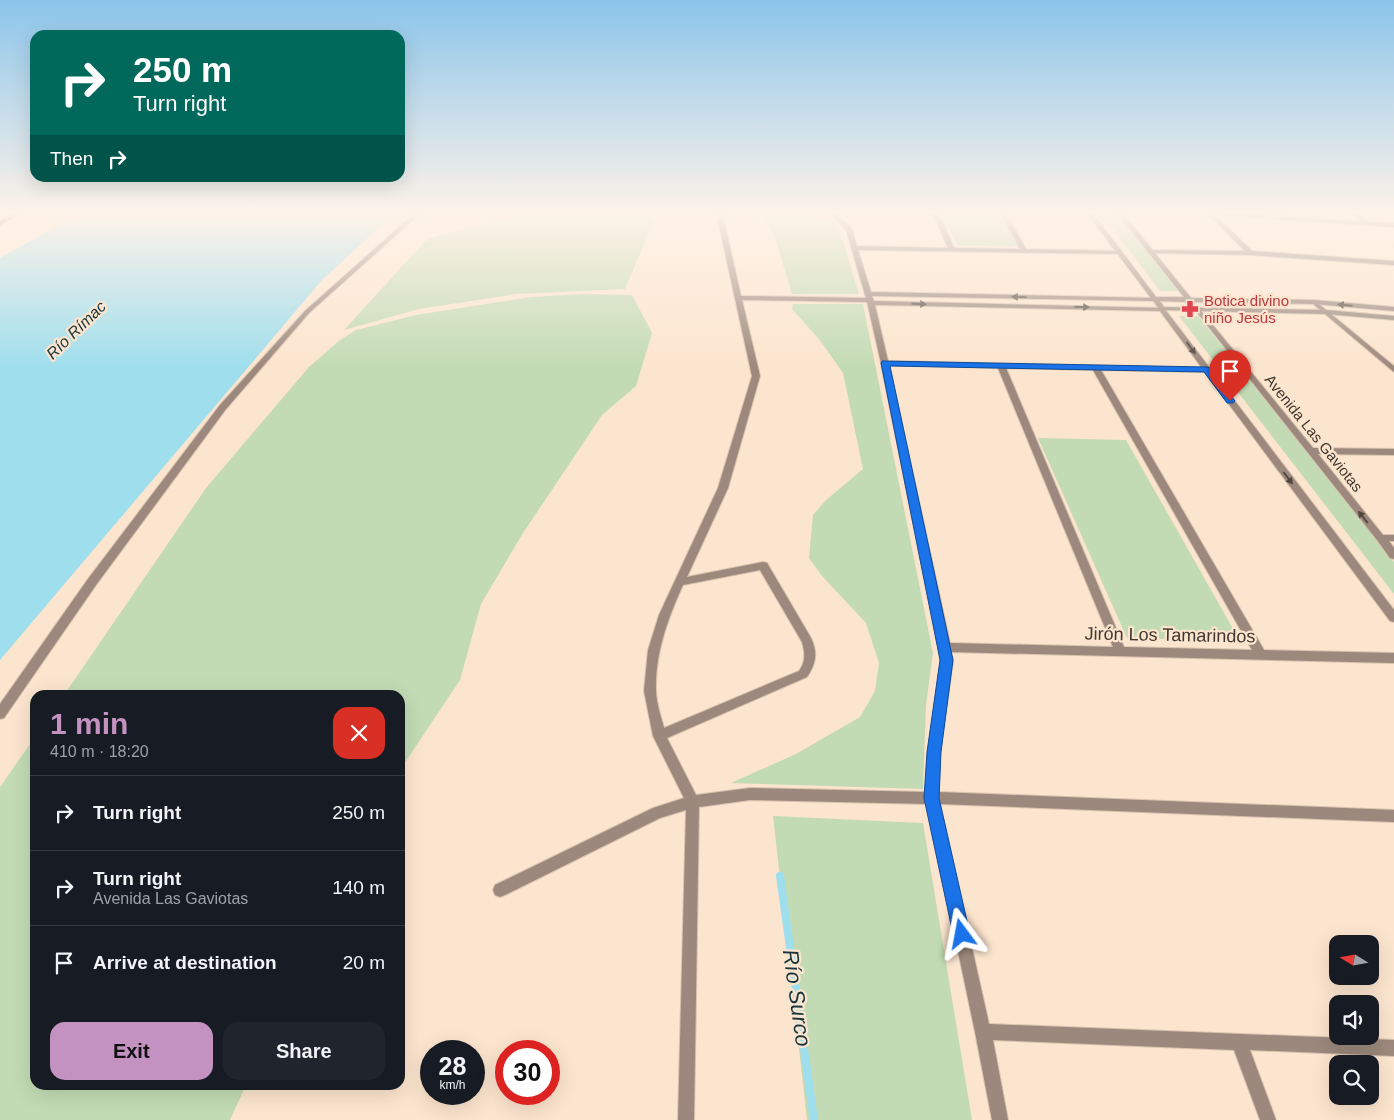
<!DOCTYPE html>
<meta charset="utf-8">
<style>
:root{--surface:#171b24;--page:#20242c;--text:#f1f3f6;--muted:#9ea1a6;--line:#363941;--accent:#c492c0}
body{margin:0;font-family:Arial,sans-serif;background:var(--page);color:var(--text);height:100vh;display:flex;flex-direction:column;font-size:19px;white-space:nowrap}
*{box-sizing:border-box;margin:0}
p{font-size:16px;color:var(--muted)}
.icon{flex:none;width:28px;height:28px;fill:none;stroke:currentColor;stroke-width:2;stroke-linecap:round;stroke-linejoin:round}
.map{position:relative;flex:1;overflow:hidden}
.panel{position:absolute;left:30px;top:690px;width:375px;height:400px;display:flex;flex-direction:column;background:var(--surface);border-radius:15px;box-shadow:0 5px 20px #0002}
.panel>*{flex:none}
.top-card{position:absolute;left:30px;top:30px;width:375px;height:152px;border-radius:15px;box-shadow:0 5px 20px #0002;background:#00695c;color:#fff;overflow:hidden}
.needle{width:32px;rotate:281deg}
.tools{position:absolute;left:1329px;top:935px;display:grid;gap:10px}
.tools a{display:grid;place-items:center;width:50px;height:50px;border-radius:10px;background:var(--surface);box-shadow:0 5px 20px #0002;font-size:25px}
.speed{position:absolute;left:420px;top:1040px;display:flex;gap:10px;font-size:25px;font-weight:700;text-align:center}
.speed>*{display:grid;place-content:center;width:65px;height:65px;border-radius:50%;background:var(--surface);box-shadow:0 5px 20px #0002;line-height:1}
.speed small{font-size:12px;font-weight:400}
.speed .limit{border:8px solid #d22;background:#fff;color:#111}
.pin{position:absolute;display:grid;place-items:center;width:42px;height:42px;color:#fff;margin:-51px -21px;border-radius:50% 50% 50% 0;rotate:-45deg;box-shadow:0 0 5px #0007}
.pin .icon{rotate:45deg}
.me{position:absolute;width:55px;margin:-28px;rotate:347deg;stroke-linejoin:round;filter:drop-shadow(0 0 4px #0008)}
.turn{display:flex;align-items:center;gap:18px;height:105px;padding:0 20px;font-size:22px}
.turn .icon{width:65px;height:65px;stroke-width:2.5}
.turn b{display:block;font-size:35px;line-height:42px}
.then{display:flex;align-items:center;height:48px;padding:0 20px;background:#0003;gap:10px;font-size:19px}
.round{display:grid;place-items:center;flex:none;width:52px;height:52px;border-radius:15px;background:var(--page)}
.overview{display:flex;align-items:center;justify-content:space-between;height:85px;padding:0 20px}
h1{font-size:30px;font-weight:600;line-height:38px;color:var(--accent)}
.action{display:flex;gap:10px;margin-top:auto;padding:10px 20px}
.action a{flex:1;height:58px;border-radius:15px;background:var(--accent);color:#111;font-size:20px;font-weight:600;line-height:58px;text-align:center}
.action a+a{background:var(--page);color:var(--text)}
ul{padding:0;list-style:none}
li{display:flex;align-items:center;gap:15px;height:75px;padding:0 20px;border-top:1px solid var(--line)}
li div{flex:1}
li b{display:block;font-size:19px}
li em{font-style:normal}
.map>svg:first-child{display:block}
.green{fill:#c2dbb4}
.water{fill:#9fdeed}
.lines{fill:none;stroke-linecap:round;stroke-linejoin:round}
.stream{stroke:#9fdeed;stroke-width:8}
.minor-casing{stroke:#d7c2ae;stroke-width:2}
.tertiary-casing{stroke:#d7c2ae;stroke-width:2}
.trunk-casing{stroke:#d7c2ae;stroke-width:2}
.minor{fill:#9c887c;fill-rule:evenodd}
.tertiary{fill:#9c887c;fill-rule:evenodd}
.trunk{fill:#4f2d14;fill-rule:evenodd}
.oneway{fill:#53483e}
.route{fill:#1a73e8;stroke:#114b97}
.labels{text-anchor:middle;dominant-baseline:central;stroke-width:4.5;stroke-linejoin:round;paint-order:stroke}
.far-health-label{font-size:15px;fill:#be3a42;stroke:#fce5ce;text-anchor:start}
.far-street-label{font-size:15px;fill:#41382f;stroke:#fce5ce}
.far-water-label{font-size:16px;font-style:italic;fill:#18363e;stroke:#fce5ce}
.street-label{font-size:18px;fill:#41382f;stroke:#fce5ce}
.near-water-label{font-size:22px;font-style:italic;fill:#18363e;stroke:#fce5ce}
</style>
<div class="map">
<svg width="1394" height="1120" viewBox="0 0 1394 1120">
<rect width="100%" height="100%" fill="#fce5ce"/>
<path class="green" d="M525,212h133l-33,77 -109,5 -97,15 -75,21 83,-91z
M761,212h57l7,7 13,6 21,69h-67l-18,-60 -8,-10z
M935,212h65l19,34h-61l-11,-20z
M1100,212h15l63,79h-18z
M1227,212h121l10,7 -2,2z
M584,294l48,1 20,38 -16,53 -34,29 -79,118 -42,71 -21,76 -60,90v-75h-336l142,-207 103,-121 31,-27 16,-10 60,-15 115,-18z
M793,304h70l70,349 -7,52 -3,84 -192,-6 65,-29 64,-37 15,-26 4,-28 -13,-40 -44,-47 -13,-18 4,-43 12,-14 38,-32 -20,-96 -24,-34 -27,-30z
M1179,316h19l196,246v32z
M1038,438l88,2 114,201 -113,-3z
M35,737v348h211l-16,35h-230v-333z
M773,816l150,7 49,297h-165z"/>
<path class="water" d="M82,212h314l-74,68 -322,380v-402z"/>
<g class="lines">
<path class="stream" d="M780,876l34,244"/>
<g class="minor-casing">
<path id="minor" d="M416,212h6l-113,101 -83,96 -130,176 -92,133 -4,1v-15l88,-125 132,-174 85,-94z
M716,212h6l19,84 125,2 -20,-68 -17,-18h6l17,17 5,17 91,2 -12,-27 -9,-9h6l9,8 12,28 66,1 -20,-37h6l20,37 95,2 1,1 -3,2 -261,-4 13,42 286,6v2l-2,1 -283,-5 2,5 290,7 230,302v12l-4,-1 -185,-249 -104,-2 163,280 130,3v10l-443,-11 2,8 -13,93 -1,39 455,18v12l-454,-18 49,220 405,16v16l-144,-6 26,70h-16l-26,-70 -241,-10 15,80h-16l-17,-88 -48,-228 -177,-4 -51,7 -5,313h-16l8,-310 -26,8 -155,77 -5,2 -5,-2 -2,-5 2,-5 158,-77 31,-10 -31,-62 -9,-45 4,-41 11,-35 59,-127 34,-112zM742,300l125,2 14,61 60,297 -13,93 -2,39 -176,-4 -54,7 -29,-57 140,-61c9,-13 11,-24 4,-39l-44,-75 -4,-1 -76,15 41,-89 32,-112zM875,305l285,6 42,57 -314,-7zM889,365l109,3 115,279 -163,-4zM1006,368l87,2 159,280 -128,-3zM760,570l42,72c3,11 4,19 -3,29l-135,57c-3,-12 -8,-25 -8,-38 -1,-37 12,-72 27,-105z
M1206,212l155,9 -11,-9h6l13,10 25,1v4l-179,-12 37,36 142,10v4l-144,-10 -101,-2 -1,-1 3,-2 94,1z
M1314,300l80,66v6l-82,-69v-2z
M1195,308h4l114,140 81,1v6l-76,-1 65,81h11v6h-5l5,7v11l-4,-1 -13,-18 -182,-230z"/>
</g>
<g class="tertiary-casing">
<path id="tertiary" d="M1086,212h6l64,85h28l-68,-85h6l69,86 123,2 80,7v4l-80,-7 -119,-2 -1,2 -2,1 -5,-3 -27,-1 4,6 162,3 68,6v4l-68,-6 -166,-4z"/>
</g>
<g class="trunk-casing">
<path id="trunk" d="M16,212h9l-25,13v-5z"/>
</g>
<use href="#minor" class="minor"/>
<use href="#tertiary" class="tertiary"/>
<use href="#trunk" class="trunk"/>
</g>
<defs><path id="oneway-solid" d="M-6-.8H1V-3.2L6.5 0L1 3.2V.8H-6Z" transform="scale(1.25)"/></defs>
<g class="oneway">
<use href="#oneway-solid" transform="translate(1019 297) rotate(-179)"/>
<use href="#oneway-solid" transform="translate(919 304) rotate(1)"/>
<use href="#oneway-solid" transform="translate(1345 305) rotate(-175)"/>
<use href="#oneway-solid" transform="translate(1082 307) rotate(1)"/>
<use href="#oneway-solid" transform="translate(1191 348) rotate(54)"/>
<use href="#oneway-solid" transform="translate(1288 478) rotate(53)"/>
<use href="#oneway-solid" transform="translate(1363 517) rotate(-129)"/>
</g>
<linearGradient id="sky" x2="0" y2="1"><stop stop-color="#8bc5ea"/><stop offset="0.58" stop-color="#fef3e9"/><stop offset="1" stop-color="#fef3e9" stop-opacity="0"/></linearGradient>
<rect width="1394" height="368" fill="url(#sky)"/>
<path class="route" d="M882,361l325,6 3,1 25,33 -2,2h-6l-23,-31 -314,-6 63,294 -12,92 -2,46 31,136 -2,6 -6,3 -6,-3 -3,-6 -29,-136 3,-46 13,-92 -59,-297z"/>
<defs>
<g id="pharmacy-bare" transform="scale(1.35)"><path d="M-2-6h4v4h4v4h-4v4h-4v-4h-4v-4h4Z" fill="#e0444e" stroke="#fce5ce" stroke-width="2.5" paint-order="stroke"/></g>
</defs>
<g fill-rule="evenodd">
<use href="#pharmacy-bare" x="1190" y="309"/>
</g>
<g class="labels">
<g class="far-health-label">
<text x="1204" y="300">Botica divino<tspan x="1204" dy="17">niño Jesús</tspan></text>
</g>
<g class="far-street-label">
<text transform="translate(1314 433) rotate(51)">Avenida Las Gaviotas</text>
</g>
<g class="far-water-label">
<text transform="translate(76 330) rotate(-44)">Río Rímac</text>
</g>
<g class="street-label">
<text transform="translate(1170 635) rotate(1)">Jirón Los Tamarindos</text>
</g>
<g class="near-water-label">
<text transform="translate(797 998) rotate(82)">Río Surco</text>
</g>
</g>
</svg>
<div class="tools">
<a><svg class="needle" viewBox="-14 -14 28 28"><path d="M0-13l5 13h-10z" fill="#e53935"/><path d="M0 13l5-13h-10z" fill="#9ea1a6"/></svg></a>
<a><svg class="icon" aria-label="sound" viewBox="0 0 24 24"><path d="M4 9h4l5-4v14l-5-4H4zM17 9q2 3 0 6"/></svg></a>
<a><svg class="icon" aria-label="search" viewBox="0 0 24 24"><circle cx="10" cy="10" r="6"/><path d="M15 15l6 6"/></svg></a>
</div>
<div class="speed"><div>28<small>km/h</small></div><div class="limit">30</div></div>
<div class="pin" style="left:1230px;top:401px;background:#d93025"><svg class="icon" aria-label="arrive" viewBox="0 0 24 24"><path d="M6 21V4h12l-3 4 3 4H6"/></svg></div>
<svg class="me" style="left:962px;top:934px" viewBox="-20 -20 40 40"><path d="M0-17L14 15 0 8-14 15z" fill="#1a73e8" stroke="#fff" stroke-width="4"/></svg>
<div class="top-card">
<div class="turn"><svg class="icon" aria-label="right" viewBox="0 0 24 24"><path d="M7 20v-9h11M14 6l5 5-5 5"/></svg><div><b>250 m</b>Turn right</div></div>
<div class="then">Then<svg class="icon" aria-label="right" viewBox="0 0 24 24"><path d="M7 20v-9h11M14 6l5 5-5 5"/></svg></div>
</div>
<section class="panel">
<div class="overview"><div><h1>1 min</h1><p>410 m · 18:20</p></div><a class="round" style="background:#d93025;color:#fff"><svg class="icon" aria-label="close" viewBox="0 0 24 24"><path d="M6 6l12 12M18 6L6 18"/></svg></a></div>
<ul>
<li><svg class="icon" aria-label="right" viewBox="0 0 24 24"><path d="M7 20v-9h11M14 6l5 5-5 5"/></svg><div><b>Turn right</b></div><em>250 m</em></li>
<li><svg class="icon" aria-label="right" viewBox="0 0 24 24"><path d="M7 20v-9h11M14 6l5 5-5 5"/></svg><div><b>Turn right</b><p>Avenida Las Gaviotas</p></div><em>140 m</em></li>
<li><svg class="icon" aria-label="arrive" viewBox="0 0 24 24"><path d="M6 21V4h12l-3 4 3 4H6"/></svg><div><b>Arrive at destination</b></div><em>20 m</em></li>
</ul>
<div class="action"><a>Exit</a><a>Share</a></div>
</section>
</div>
